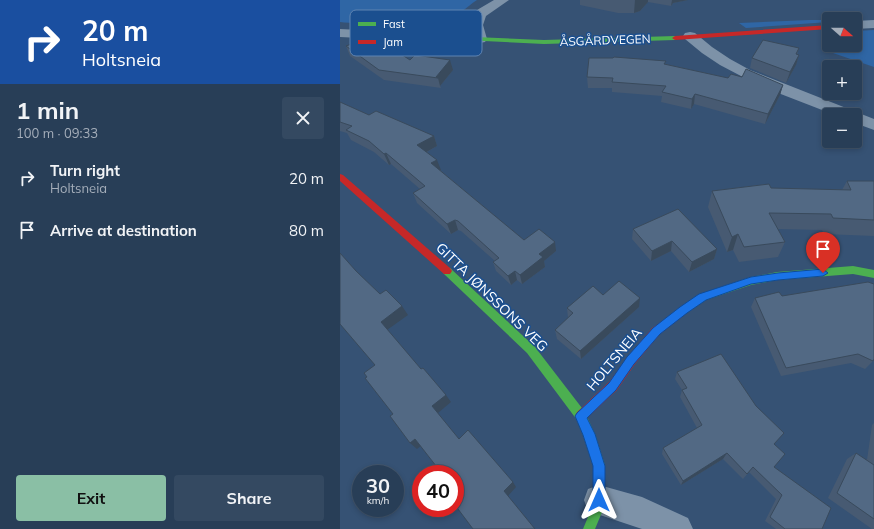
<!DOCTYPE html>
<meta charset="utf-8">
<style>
:root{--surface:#283e57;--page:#344961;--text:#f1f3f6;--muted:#a5aeba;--line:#44576d;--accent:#8abfa5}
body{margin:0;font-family:Mulish,sans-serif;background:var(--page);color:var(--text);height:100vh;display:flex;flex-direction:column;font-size:15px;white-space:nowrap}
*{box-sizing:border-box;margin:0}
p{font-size:13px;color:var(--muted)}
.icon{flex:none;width:22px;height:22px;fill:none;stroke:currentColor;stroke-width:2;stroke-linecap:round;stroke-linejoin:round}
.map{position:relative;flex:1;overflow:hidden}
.panel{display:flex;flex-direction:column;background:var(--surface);width:340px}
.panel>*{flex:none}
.hud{background:#1a4fa0;color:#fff;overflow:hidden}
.needle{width:26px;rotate:111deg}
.tools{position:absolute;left:482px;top:12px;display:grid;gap:8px}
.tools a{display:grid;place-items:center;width:40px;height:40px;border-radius:4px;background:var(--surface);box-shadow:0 2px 6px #0003,0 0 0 1px var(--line);font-size:20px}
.speed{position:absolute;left:12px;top:465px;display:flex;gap:8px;font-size:20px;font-weight:700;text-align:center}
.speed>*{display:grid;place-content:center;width:52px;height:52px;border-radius:50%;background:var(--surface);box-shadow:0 2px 6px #0003,0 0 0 1px var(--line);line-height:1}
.speed small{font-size:10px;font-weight:400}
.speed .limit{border:6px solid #d22;background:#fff;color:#111}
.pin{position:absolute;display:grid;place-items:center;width:34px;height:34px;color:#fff;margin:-41px -17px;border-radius:50% 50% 50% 0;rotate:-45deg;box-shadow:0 0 4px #0007}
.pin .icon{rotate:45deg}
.me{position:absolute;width:44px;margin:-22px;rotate:0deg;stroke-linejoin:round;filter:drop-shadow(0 0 3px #0008)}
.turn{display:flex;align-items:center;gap:14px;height:84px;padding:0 16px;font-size:18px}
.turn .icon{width:52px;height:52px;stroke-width:2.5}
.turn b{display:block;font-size:28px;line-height:34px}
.round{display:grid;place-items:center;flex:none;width:42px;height:42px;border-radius:4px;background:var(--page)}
.summary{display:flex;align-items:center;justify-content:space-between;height:68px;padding:0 16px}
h1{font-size:24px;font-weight:700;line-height:30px}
.action{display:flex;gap:8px;margin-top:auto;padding:8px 16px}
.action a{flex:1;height:46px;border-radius:4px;background:var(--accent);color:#111;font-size:16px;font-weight:700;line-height:46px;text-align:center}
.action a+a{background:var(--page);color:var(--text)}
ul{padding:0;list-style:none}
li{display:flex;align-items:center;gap:12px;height:52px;padding:0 16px}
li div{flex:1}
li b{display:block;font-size:15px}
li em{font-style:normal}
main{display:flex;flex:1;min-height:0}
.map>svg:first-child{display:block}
.green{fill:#2f66a5}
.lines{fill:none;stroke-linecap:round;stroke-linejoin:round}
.street{fill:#7d92a8;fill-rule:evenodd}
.fast{fill:#4caf50;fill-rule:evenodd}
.jam{fill:#c62828;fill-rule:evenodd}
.wall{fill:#475a72}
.shaded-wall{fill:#394a5c}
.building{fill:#526984;stroke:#394a5c}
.route{fill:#1a73e8;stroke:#114b97}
.labels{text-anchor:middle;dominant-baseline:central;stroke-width:3;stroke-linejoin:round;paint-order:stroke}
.far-street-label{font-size:12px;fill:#fff;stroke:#1b4f8f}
.street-label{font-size:14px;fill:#fff;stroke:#1b4f8f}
.key{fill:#1b4f8f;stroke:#5f84b1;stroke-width:1}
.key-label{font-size:11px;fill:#fff}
</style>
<main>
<section class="panel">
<div class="hud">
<div class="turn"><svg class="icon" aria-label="right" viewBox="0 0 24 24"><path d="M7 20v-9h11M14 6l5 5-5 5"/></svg><div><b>20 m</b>Holtsneia</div></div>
</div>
<div class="summary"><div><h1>1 min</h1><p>100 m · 09:33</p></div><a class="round"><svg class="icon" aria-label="close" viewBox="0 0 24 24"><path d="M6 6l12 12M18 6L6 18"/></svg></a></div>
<ul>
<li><svg class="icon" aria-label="right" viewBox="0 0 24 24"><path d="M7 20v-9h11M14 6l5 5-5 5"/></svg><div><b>Turn right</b><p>Holtsneia</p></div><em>20 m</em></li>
<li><svg class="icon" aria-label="arrive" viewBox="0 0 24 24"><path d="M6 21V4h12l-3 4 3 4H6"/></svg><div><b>Arrive at destination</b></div><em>80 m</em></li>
</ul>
<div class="action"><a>Exit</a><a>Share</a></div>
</section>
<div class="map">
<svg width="534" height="529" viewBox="0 0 534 529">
<rect width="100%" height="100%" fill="#365274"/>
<path class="green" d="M0,0h137c-5,3 -10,8 -15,11 -21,10 -98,14 -122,11z
M489,19v3l-83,6 -7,-5 94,-4z
M534,30v37l-44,-15 -4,-3 3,-5 26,1v-14z"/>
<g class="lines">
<path class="street" d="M154,0h15l-23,16 -3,9 4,14 -2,3 -5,1 -5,-1c-5,-7 -6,-15 -4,-23l-59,12 -31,8 -41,-2v-8l41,2 29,-8 67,-13z
M534,20v8l-19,1v-8z
M350,32l5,1 17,14 18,12 20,11 124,49v11l-19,-7v-8h-20l-75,-29 -40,-21 -18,-12 -17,-14 -2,-3 2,-3z
M259,485l43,12 46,21 5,11h-51l-54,-18 -4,-11 4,-11z"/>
<path class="fast" d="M41,33l163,7 131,-4 3,2 -3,2 -131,4 -165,-8 -1,-1z
M513,266l21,4v8l-21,-4 -76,6 -26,5 -45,15 -26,17 -3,-1 -2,-3 2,-3 23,-16 51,-17 26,-5z
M107,267l3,1 85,79 50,65 10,22 10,31v40l-10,24h-12l10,-24v-40l-10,-30 -6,-15 -50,-67 -83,-79 -2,-3 2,-3z"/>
<path class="jam" d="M489,25v4l-154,11 -3,-2 3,-2z
M0,174l3,1 107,93 2,3 -2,3h-6l-104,-93z
M340,309l3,1 2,3 -2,3 -23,18 -25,30 -18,26 -32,30 -4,2 -4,-2 -2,-4 2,-4 32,-30 18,-24 25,-30z"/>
</g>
<path class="wall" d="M240,0h108l-15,3 -2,3 -23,-4 -8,9 -6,2h-16l-38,-8z
M6,46l64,14 43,10 -13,16 1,2 -57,-8 -34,-24z
M459,48l-2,7h2l-3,10 -10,18 -36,-15 2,-10z
M325,64l63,14 14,-1 41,8 -3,10 -15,29 -71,-20 -3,5 -30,-7 1,-6 -50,-4v-4h-24l-1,-11z
M0,102l29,13 65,21 3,10 -10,6 13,18 84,70 32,11 -12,10 1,6 -23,17 -5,-4 -6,5 -15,-14 -3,-9 2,-1 -34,-30 -3,-1 -7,4 -34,-31 -4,-10 7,-4 -29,-25 -2,1 -15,-13 -23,-12 -4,-7 -7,-2z
M507,181h27v55l-50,-2 -2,-4 -44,-1 7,13 -7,15 -39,5 -6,-12 -6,2 -19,-45 4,-16 59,-3 71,2z
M293,229l84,20 -3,10 -25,13 -18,-21 -20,10 -19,-22z
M263,295l36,12 -58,52 -24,-20 -2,-9 13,-12 -1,-10z
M442,296l91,65 -8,8 -14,-6 -70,13 -30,-69 4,-9z
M337,372l97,72v23l48,62h-46l-11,-8 11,-22 -27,-27 -6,7 -20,-20 -42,26 -19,-31 1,-6 34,-20 -17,-31 2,-7 -7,-11z
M534,423v106h-2l-44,-31 19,-39 9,-6 11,7 5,-35z"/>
<path class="shaded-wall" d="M295,0h13v2l-8,9 -6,2z
M332,0h16l-15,3 -2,3z
M459,55l-3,10 -10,18 4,-11z
M110,60l3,10 -13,16 -2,-8 -2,-1z
M443,85l-3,10 -15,29 3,-10z
M355,94l-1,10 -3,5 1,-10z
M94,136l3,10 -16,9 -4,-10z
M46,153l5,11 -2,1 -5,-11z
M97,160l4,10 -6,3 -4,-10z
M115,220l3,10 -7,4 -4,-10z
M398,234l-5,16 -6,2 5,-15z
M332,241l-1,10 -20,10 1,-10z
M215,242l1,9 -12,10 1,6 -23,17 -2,-9 19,-21z
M377,249l-3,10 -25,13 3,-10z
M175,271l2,9 -6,5 -3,-9z
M300,298l-1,9 -58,52 -1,-8z
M62,306l6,9 -21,15 -6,-8z
M106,395l5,7 -13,11 -6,-7z
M75,439l7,6 -5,4 -7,-6z
M387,453l-4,6 -42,26 2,-4z
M173,482l3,5 -8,9 -4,-5z"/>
<path class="building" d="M33,36l37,24 5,-5 35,5 -14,17 2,1 -59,-8 -33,-24z
M423,40l36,8 -3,6 3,1 -9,17 -38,-14z
M274,57l52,4 -2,3 64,14 3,-4 11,3 4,-8 37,16 -15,29 -73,-20 -3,5 -30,-7 4,-6 -54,-4 1,-4 -26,-1 2,-19h24z
M0,102l29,13 7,-4 58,25 -17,9 20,15 -6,3 93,77 15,-11 16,13 -16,12 4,3 -23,18 -5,-4 -7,5 -15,-14 6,-4 -41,-37 -3,-1 -8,4 -34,-31 12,-7 -39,-33 -2,1 -15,-13 -23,-11 6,-4 -12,-4z
M507,181h27v39l-41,-2 -2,-4 -62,-1 16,29 -41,5 -6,-13 -6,3 -20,-46 57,-7 2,4 80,2z
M338,209l39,40 -25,13 -20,-21 -20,10 -19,-22z
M0,253l16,18 24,23 6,-4 16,16 -21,16 40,47 2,-1 23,27 -14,11 27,33 9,-9 45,52 -9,9 31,38h-62l-18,-24v-31h-19l4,-3 -25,-32 -5,4 -20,-27 3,-2 -28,-36 2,-1 -3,-4 11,-8 -35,-41z
M279,281l21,17 -60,53 -25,-21 18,-17 -6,-5 26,-22 10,9z
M528,282l6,2v75l-1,2 -15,-7 -72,14 -31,-70 24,-6 3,4z
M381,354l35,52 28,27 -10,11 11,10 -11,13 57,41 -9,21h-37l-15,-12 12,-22 -29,-28 -6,7 -20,-21 -44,28 -20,-33 39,-23 -20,-35 5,-2 -10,-16z
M516,453l18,12v54l-37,-26z"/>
<path class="route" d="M483,269l5,4 -5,3 -45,4 -27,4 -45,16 -19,13 -27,21 -26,30 -18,26 -29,28 8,16 10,32v34l-2,4 -4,2 -4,-2 -2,-4v-34l-10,-31 -8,-19 2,-3 32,-30 18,-26 26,-29 27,-21 19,-13 52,-17 27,-4z"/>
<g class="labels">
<g class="far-street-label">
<text transform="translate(265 40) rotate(-2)">ÅSGÅRDVEGEN</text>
</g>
<g class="street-label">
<text transform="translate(152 297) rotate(44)">GITTA JØNSSONS VEG</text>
<text transform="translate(274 359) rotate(-50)">HOLTSNEIA</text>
</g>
</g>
<rect x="10" y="10" width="132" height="46" rx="6" class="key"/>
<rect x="18" y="22" width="18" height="4" fill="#4caf50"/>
<rect x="18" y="40" width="18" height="4" fill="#c62828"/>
<g class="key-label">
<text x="43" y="28">Fast</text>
<text x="43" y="46">Jam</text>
</g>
</svg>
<div class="tools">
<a><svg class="needle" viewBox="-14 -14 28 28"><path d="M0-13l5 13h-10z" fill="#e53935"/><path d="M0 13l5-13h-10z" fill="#a5aeba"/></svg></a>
<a>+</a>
<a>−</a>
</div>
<div class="speed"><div>30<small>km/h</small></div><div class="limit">40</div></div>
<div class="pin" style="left:483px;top:273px;background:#d93025"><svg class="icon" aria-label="arrive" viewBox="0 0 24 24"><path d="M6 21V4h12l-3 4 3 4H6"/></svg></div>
<svg class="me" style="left:259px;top:500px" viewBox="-20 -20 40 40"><path d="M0-17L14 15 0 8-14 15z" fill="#1a73e8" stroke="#fff" stroke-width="4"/></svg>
</div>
</main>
